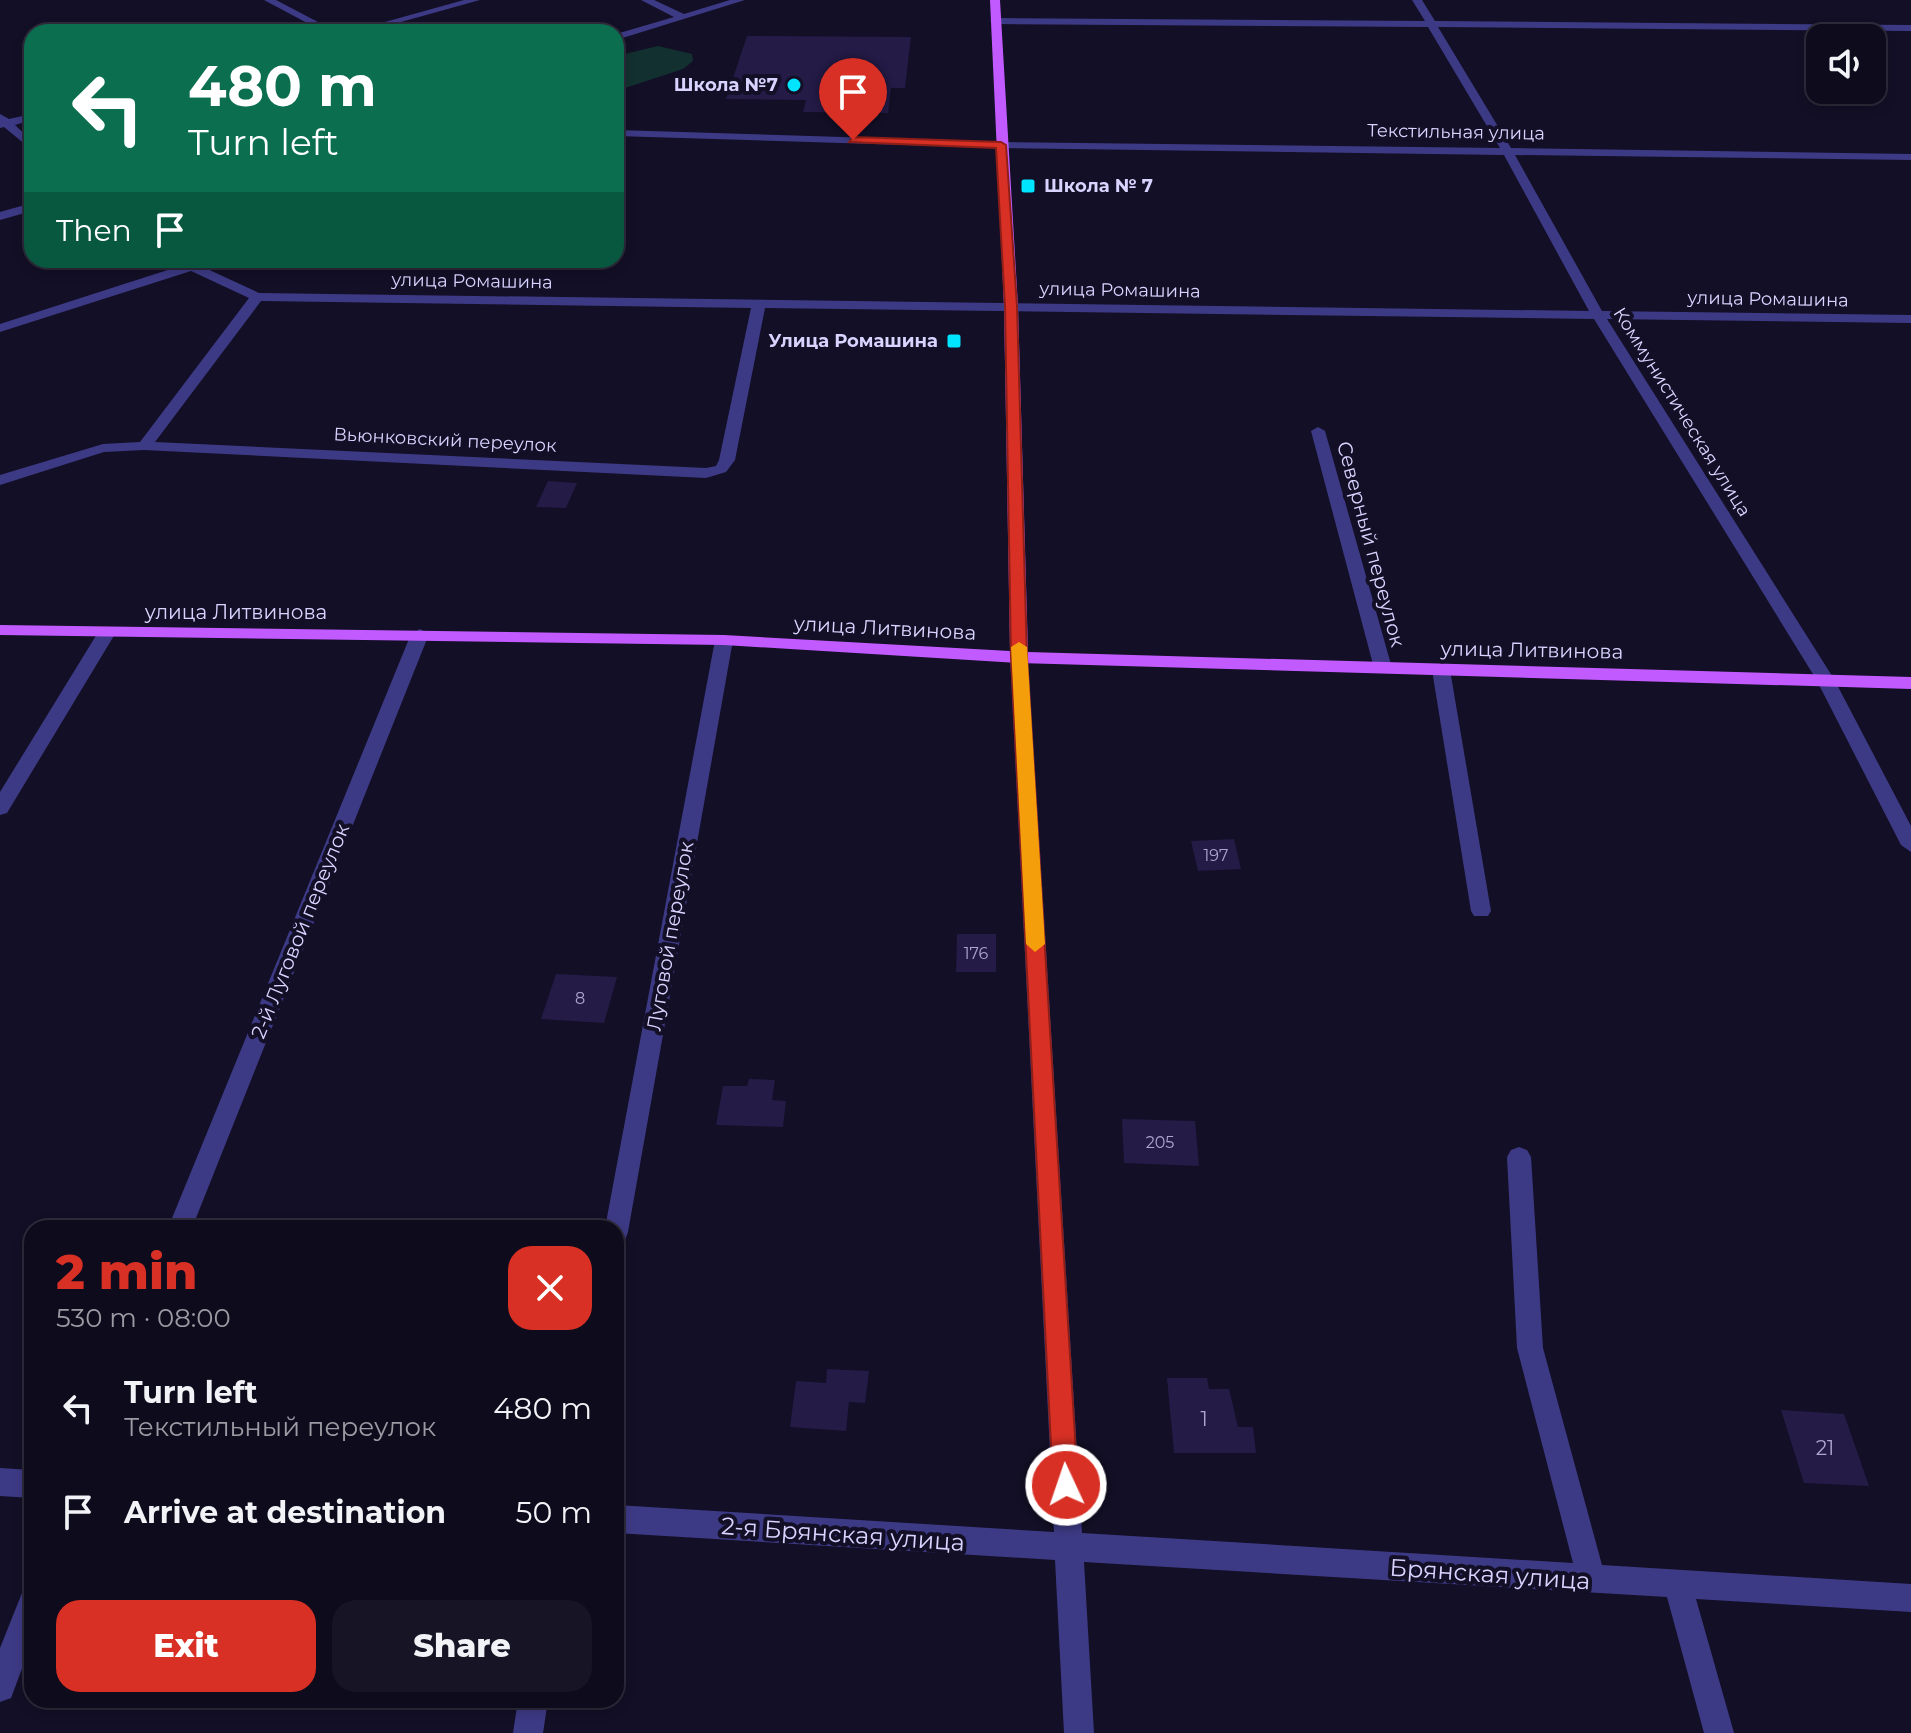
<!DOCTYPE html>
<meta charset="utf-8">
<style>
:root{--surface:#0e0b1c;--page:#171425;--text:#f1f3f6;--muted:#9b9ba3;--line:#2e2b3b;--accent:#d93025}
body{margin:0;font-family:Montserrat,sans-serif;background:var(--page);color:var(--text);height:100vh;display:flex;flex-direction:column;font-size:30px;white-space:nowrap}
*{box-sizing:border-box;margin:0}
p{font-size:26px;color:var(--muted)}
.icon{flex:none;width:44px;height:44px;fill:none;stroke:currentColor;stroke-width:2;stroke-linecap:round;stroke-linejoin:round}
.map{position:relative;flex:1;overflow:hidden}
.details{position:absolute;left:24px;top:1220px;width:600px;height:488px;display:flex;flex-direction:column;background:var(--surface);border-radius:24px;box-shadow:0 4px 12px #0003,0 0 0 2px var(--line)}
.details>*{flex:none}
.top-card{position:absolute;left:24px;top:24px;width:600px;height:244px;border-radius:24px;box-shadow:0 4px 12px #0003,0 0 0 2px var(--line);background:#0b6e4f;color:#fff;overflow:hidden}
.tools{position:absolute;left:1806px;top:24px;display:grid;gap:16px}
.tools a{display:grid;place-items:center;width:80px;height:80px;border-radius:16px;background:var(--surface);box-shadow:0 4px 12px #0003,0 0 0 2px var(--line);font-size:40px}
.pin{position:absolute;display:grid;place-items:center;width:68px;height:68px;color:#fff;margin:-82px -34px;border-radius:50% 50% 50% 0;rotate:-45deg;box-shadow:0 0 8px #0007}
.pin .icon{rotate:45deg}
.me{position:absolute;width:88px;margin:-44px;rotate:357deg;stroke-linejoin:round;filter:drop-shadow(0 0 6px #0008)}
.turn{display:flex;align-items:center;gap:28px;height:168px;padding:0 32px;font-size:36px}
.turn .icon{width:104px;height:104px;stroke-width:2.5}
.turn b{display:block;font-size:56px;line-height:68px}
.then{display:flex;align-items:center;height:76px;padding:0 32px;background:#0003;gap:16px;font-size:30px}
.round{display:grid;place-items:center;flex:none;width:84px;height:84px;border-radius:24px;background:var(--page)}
.summary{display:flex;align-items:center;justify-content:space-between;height:136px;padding:0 32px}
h1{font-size:48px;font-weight:800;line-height:60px;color:var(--accent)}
.button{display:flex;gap:16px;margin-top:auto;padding:16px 32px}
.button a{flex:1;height:92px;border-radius:24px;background:var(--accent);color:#fff;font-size:32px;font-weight:800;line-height:92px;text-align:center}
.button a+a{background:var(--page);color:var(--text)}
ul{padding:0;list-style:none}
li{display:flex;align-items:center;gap:24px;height:104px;padding:0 32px}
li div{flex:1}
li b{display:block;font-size:30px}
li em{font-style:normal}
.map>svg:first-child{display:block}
.green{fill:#12302f}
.building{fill:#241b47}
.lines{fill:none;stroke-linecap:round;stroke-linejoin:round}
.minor{fill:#3d3a85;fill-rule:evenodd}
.major{fill:#c25bff;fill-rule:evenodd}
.route{fill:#d93025;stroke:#8d1f18;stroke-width:2}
.slow{fill:#f59e0b}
.poi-dot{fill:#00e5ff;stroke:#130f26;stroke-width:3}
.labels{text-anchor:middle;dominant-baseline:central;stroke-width:8;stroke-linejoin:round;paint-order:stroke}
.number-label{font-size:16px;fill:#aca6d1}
.far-poi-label{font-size:18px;font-weight:bold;fill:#d9d4ff;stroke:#130f26;text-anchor:end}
.far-street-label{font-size:18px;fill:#d9d4ff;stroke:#130f26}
.street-label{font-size:20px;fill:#d9d4ff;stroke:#130f26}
.near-number-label{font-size:20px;fill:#aca6d1}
.near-street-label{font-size:24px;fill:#d9d4ff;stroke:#130f26}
</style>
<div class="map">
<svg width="1911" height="1733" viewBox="0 0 1911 1733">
<rect width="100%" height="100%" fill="#130f26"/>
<path class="green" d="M658,46l34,8 1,7 -10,8 -67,22v-35z"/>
<path class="building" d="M747,36l164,1 -6,51h-14l-3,25 -85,-1 3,-12 -80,-1z
M548,481l29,2 -11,25 -30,-1z
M1234,839l7,30 -43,2 -7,-30z
M957,934h39v38h-40z
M556,974l61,3 -13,46 -63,-4z
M749,1079l26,1 -3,20 14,1 -3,26 -67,-2 7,-39h24z
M1122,1119l73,2 4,45 -75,-3z
M827,1369l42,2 -4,32 -16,-1 -3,29 -56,-4 6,-46 30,2z
M1167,1378h40l2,11h20l9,38h15l3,26h-82z
M1781,1410l63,4 25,72 -65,-3z"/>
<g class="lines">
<path class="minor" d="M264,0h12l61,32h-13z
M464,0h16l-115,32h-16z
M641,0h13l30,14 46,-14h15l-129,40v-6l58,-17z
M1412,0h10l13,21 476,4v6l-473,-4 73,121 400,6v6l-396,-5 87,156 309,4v8l-304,-4 227,360 77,147v26l-10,-7 -85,-166 -222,-360 -829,-11 -30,152 -9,12 -20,6 -562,-28 -40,2 -104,33v-10l103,-31 37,-2 109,-144 -58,-27 -191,61v-8l180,-58 -8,-6h45l-14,7 56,26 1330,18 -85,-156 -503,-7 -385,-12v-6l385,12 499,6 -72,-121 -433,-3 -5,-3 5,-3 430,3zM261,301l490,7 -32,152 -3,6 -10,2 -551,-26z
M0,114l9,5 23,-5v6l-17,5 17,16v9l-28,-23 -4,1z
M32,203v8l-32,9v-8z
M1318,427l7,4 67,237 -3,4h-12l-3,-4 -63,-237z
M106,629l9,5 -108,179 -7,2v-23l97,-158z
M420,629l9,5 -237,594h-24l243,-594z
M724,635l9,5 -105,592 -3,8 -9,3v-15h-11l110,-588z
M1019,651l9,6 54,876 491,30 -56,-215 -10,-191 4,-7 8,-3 8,3 4,7 12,191 59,217 309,19v28l-215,-13 38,134h-30l-37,-136 -583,-35 10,171h-30l-9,-173 -439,-27v-28l438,27 -44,-875z
M1441,664l9,6 41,241 -3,5h-14l-3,-5 -39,-241z
M0,1468l32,2v28l-32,-2z
M32,1589v53l-21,56 -11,4v-54l22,-55z
M518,1700h30l-5,33h-30z"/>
<path class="major" d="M990,0h10l18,306 10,346 883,25v12l-892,-26 -295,-18 -724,-10v-10l724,10 286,16 -6,-345z"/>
</g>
<path class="route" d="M853,137l148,5 5,3 11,161 10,351 51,828 -3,8 -9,4 -9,-4 -4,-8 -42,-828 -6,-351 -9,-158 -147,-6z"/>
<path class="slow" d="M1019,642l8,5 18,297 -10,8 -9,-8 -15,-297z"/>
<g class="poi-dot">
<circle cx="794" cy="85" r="8"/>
<rect x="1020" y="178" width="16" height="16" rx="4"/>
<rect x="946" y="333" width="16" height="16" rx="4"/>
</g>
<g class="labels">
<g class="number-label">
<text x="1216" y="855">197</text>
<text x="976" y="953">176</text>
<text x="580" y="998">8</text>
<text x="1160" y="1142">205</text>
</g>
<g class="far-poi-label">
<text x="778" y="85">Школа №7</text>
<text x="1044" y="186" text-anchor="start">Школа № 7</text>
<text x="938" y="341">Улица Ромашина</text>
</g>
<g class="far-street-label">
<text transform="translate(1456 132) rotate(1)">Текстильная улица</text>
<text transform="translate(472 281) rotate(1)">улица Ромашина</text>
<text transform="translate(1120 290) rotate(1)">улица Ромашина</text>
<text transform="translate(1768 299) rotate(1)">улица Ромашина</text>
<text transform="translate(1682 412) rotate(58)">Коммунистическая улица</text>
<text transform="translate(445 440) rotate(3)">Вьюнковский переулок</text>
</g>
<g class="street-label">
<text transform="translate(1371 544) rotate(75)">Северный переулок</text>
<text x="236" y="612">улица Литвинова</text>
<text transform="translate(885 628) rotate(3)">улица Литвинова</text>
<text transform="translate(1532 650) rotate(1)">улица Литвинова</text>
<text transform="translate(300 931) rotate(-68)">2-й Луговой переулок</text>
<text transform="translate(670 936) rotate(-80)">Луговой переулок</text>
</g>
<g class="near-number-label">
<text x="1204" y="1419">1</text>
<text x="1825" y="1448">21</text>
</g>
<g class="near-street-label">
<text transform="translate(843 1534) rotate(4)">2-я Брянская улица</text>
<text transform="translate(1490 1574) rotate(4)">Брянская улица</text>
</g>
</g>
</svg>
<div class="tools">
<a><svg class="icon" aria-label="sound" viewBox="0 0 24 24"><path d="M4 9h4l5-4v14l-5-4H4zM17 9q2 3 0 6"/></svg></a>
</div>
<div class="pin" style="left:853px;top:140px;background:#d93025"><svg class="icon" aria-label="arrive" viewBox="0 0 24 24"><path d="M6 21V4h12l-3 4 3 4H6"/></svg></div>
<svg class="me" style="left:1066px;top:1485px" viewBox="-20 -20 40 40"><circle r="17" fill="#d93025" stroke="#fff" stroke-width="3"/><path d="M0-11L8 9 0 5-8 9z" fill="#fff"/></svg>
<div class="top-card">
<div class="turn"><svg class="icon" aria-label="left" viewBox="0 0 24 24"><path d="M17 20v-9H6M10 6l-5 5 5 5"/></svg><div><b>480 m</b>Turn left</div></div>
<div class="then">Then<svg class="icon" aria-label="arrive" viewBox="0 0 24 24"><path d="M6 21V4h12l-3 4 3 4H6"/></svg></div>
</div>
<section class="details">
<div class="summary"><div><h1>2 min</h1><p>530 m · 08:00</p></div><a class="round" style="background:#d93025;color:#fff"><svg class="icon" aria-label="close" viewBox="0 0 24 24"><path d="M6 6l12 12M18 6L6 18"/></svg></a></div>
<ul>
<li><svg class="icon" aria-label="left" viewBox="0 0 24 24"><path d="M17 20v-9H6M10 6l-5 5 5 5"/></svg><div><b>Turn left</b><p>Текстильный переулок</p></div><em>480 m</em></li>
<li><svg class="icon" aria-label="arrive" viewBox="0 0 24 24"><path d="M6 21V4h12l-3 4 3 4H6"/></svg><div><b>Arrive at destination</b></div><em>50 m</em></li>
</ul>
<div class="button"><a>Exit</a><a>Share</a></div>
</section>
</div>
